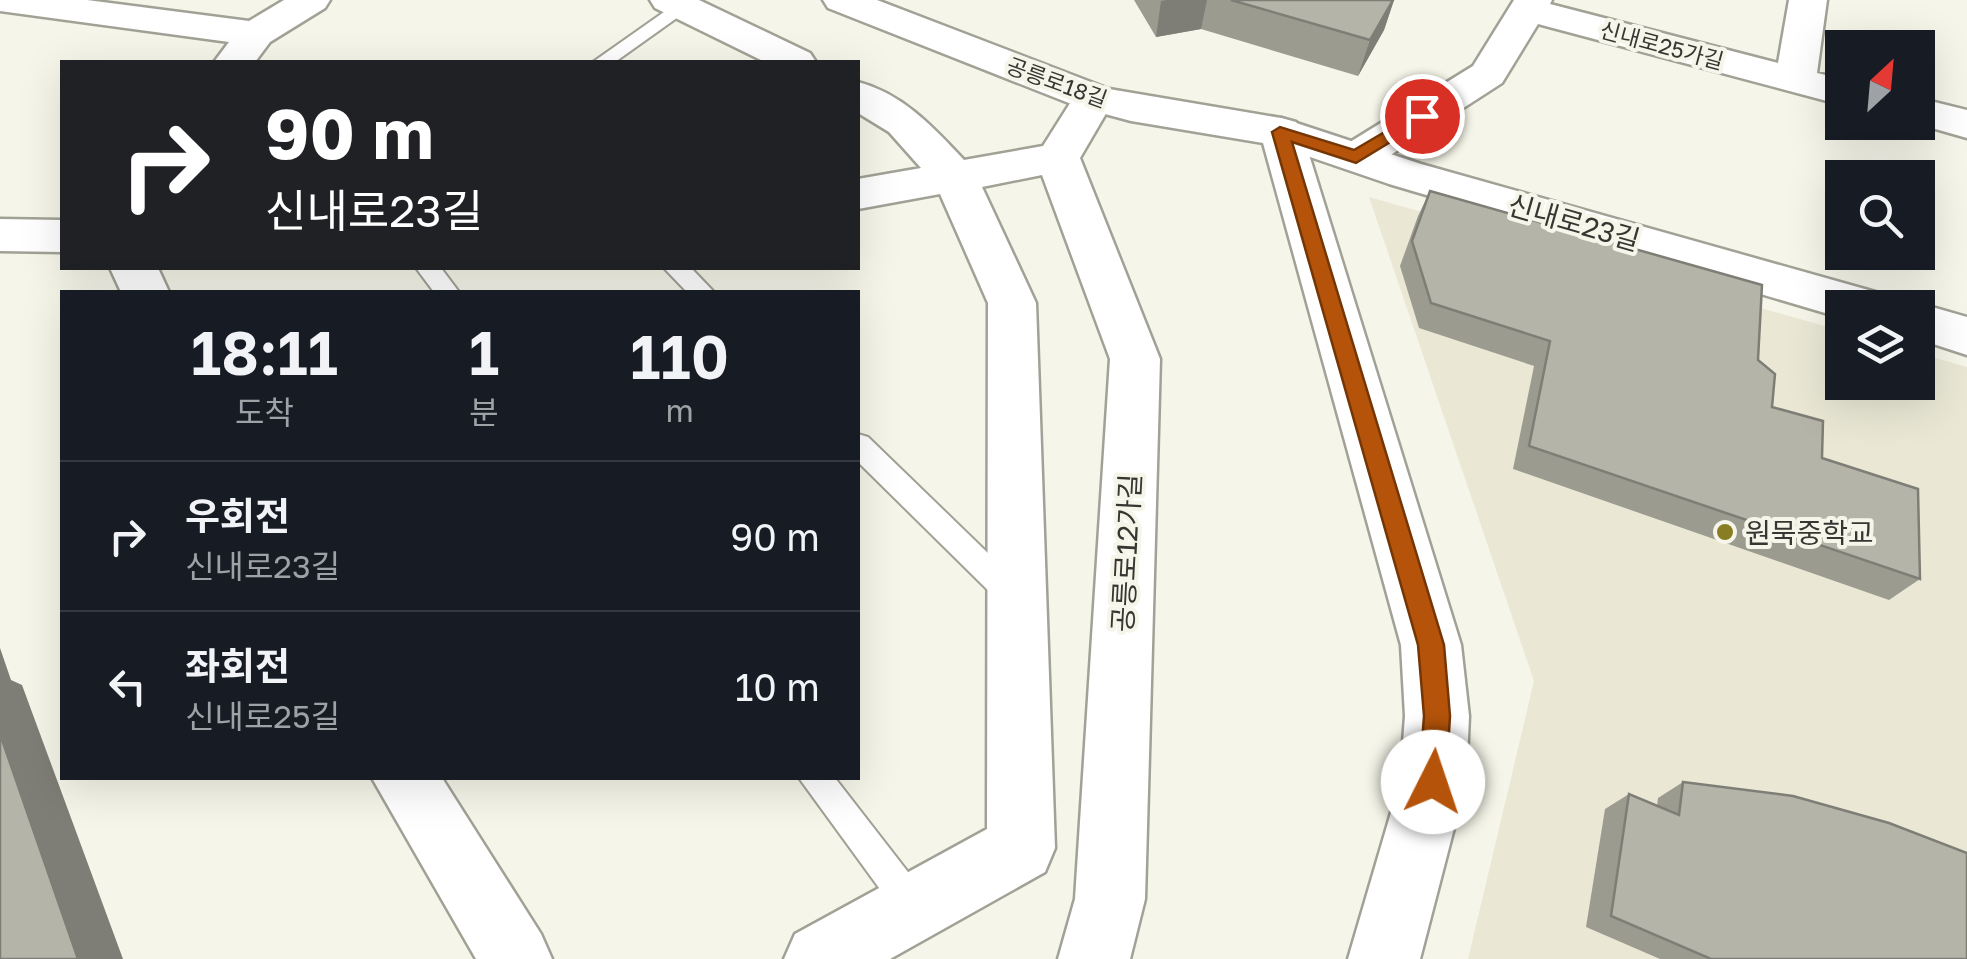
<!DOCTYPE html>
<html lang="ko">
<meta charset="utf-8">
<style>
:root{--surface:#171b24;--page:#20242c;--text:#f1f3f6;--muted:#9ea1a6;--line:#363941}
body{margin:0;font-family:"Golos Text","Noto Sans KR",sans-serif;background:var(--page);color:var(--text);height:100vh;display:flex;flex-direction:column;font-size:38px;white-space:nowrap}
*{box-sizing:border-box;margin:0}
p{font-size:32px;color:var(--muted)}
.icon{flex:none;width:55px;height:55px;fill:none;stroke:currentColor;stroke-width:2;stroke-linecap:round;stroke-linejoin:round}
.map{position:relative;flex:1;overflow:hidden}
.drawer{position:absolute;left:60px;top:290px;width:800px;height:490px;display:flex;flex-direction:column;background:var(--surface);border-radius:0px;box-shadow:0 10px 40px #0002}
.drawer>*{flex:none}
.banner{position:absolute;left:60px;top:60px;width:800px;height:210px;border-radius:0px;box-shadow:0 10px 40px #0002;background:#202124;color:#fff;overflow:hidden}
.needle{width:65px;rotate:26deg}
.tools{position:absolute;left:1825px;top:30px;display:grid;gap:20px}
.tools a{display:grid;place-items:center;width:110px;height:110px;border-radius:0px;background:var(--surface);box-shadow:0 10px 40px #0002;font-size:50px}
.pin{position:absolute;display:grid;place-items:center;width:85px;height:85px;color:#fff;margin:-42px;border:5px solid #fff;border-radius:50%;box-shadow:0 2px 10px #0007}
.me{position:absolute;width:110px;margin:-55px;rotate:4deg;stroke-linejoin:round;filter:drop-shadow(0 0 8px #0008)}
.turn{display:flex;align-items:center;gap:35px;height:210px;padding:0 40px;font-size:45px}
.turn .icon{width:130px;height:130px;stroke-width:2.5}
.turn b{display:block;font-size:70px;line-height:85px}
.eta{display:flex;justify-content:space-evenly;align-items:center;height:170px;text-align:center}
.eta b{font-size:60px;font-weight:600;line-height:70px}
ul{padding:0;list-style:none}
li{display:flex;align-items:center;gap:30px;height:150px;padding:0 40px;border-top:2px solid var(--line)}
li div{flex:1}
li b{display:block;font-size:38px}
li em{font-style:normal}
.map>svg:first-child{display:block}
.built{fill:#eae8d5}
.lines{fill:none;stroke-linecap:round;stroke-linejoin:round}
.service-casing{stroke:#a2a196;stroke-width:4}
.minor-casing{stroke:#a2a196;stroke-width:5}
.tertiary-casing{stroke:#a2a196;stroke-width:5}
.service{fill:#fff;fill-rule:evenodd}
.minor{fill:#fff;fill-rule:evenodd}
.tertiary{fill:#fff;fill-rule:evenodd}
.wall{fill:#9c9b90}
.shaded-wall{fill:#7f7e76}
.building{fill:#b5b4a8;stroke:#7f7e76;stroke-width:2.5}
.route{fill:#b45309;stroke:#753606;stroke-width:2.5}
.poi-dot{fill:#887d23;stroke:#f6f5e9;stroke-width:4}
.labels{text-anchor:middle;dominant-baseline:central;stroke-width:8;stroke-linejoin:round;paint-order:stroke}
.far-street-label{font-size:22px;fill:#373632;stroke:#f6f5e9}
.street-label{font-size:28px;fill:#373632;stroke:#f6f5e9}
.poi-label{font-size:28px;fill:#373632;stroke:#f6f5e9;text-anchor:start}
</style>
<div class="map">
<svg width="1967" height="959" viewBox="0 0 1967 959">
<rect width="100%" height="100%" fill="#f6f5e9"/>
<path class="built" d="M1369,197l473,134v51h76v-29l49,14v592h-499l66,-278z"/>
<g class="lines">
<g class="service-casing">
<path id="service" d="M681,0l7,2v8l-73,52h-22z
M416,268h25l18,24h-25z
M664,268h27l23,24h-27z
M858,434l10,3 156,151 5,9 -5,9 -10,4 -10,-4 -146,-144z
M799,778h36l90,116 5,12 -5,12 -12,5 -12,-5z"/>
</g>
<g class="minor-casing">
<path id="minor" d="M0,0h87l162,21 35,-21h46l-5,8 -55,34 -15,20h-41l15,-20 -229,-31z
M650,0h49l111,53 6,9h-51l-110,-54z
M1514,0h38l-2,4 228,59 11,-63h38l-10,73 25,6v26l-304,-81 -36,59 -130,84 -15,4 -15,-4 -7,-10 7,-10 131,-81z
M858,82c45,12 75,45 106,78l79,-14 36,-57 15,-4 15,4 6,9 -35,60 80,201 -15,540 -15,60h-72l17,-60 35,-540 -68,-184 -60,12 54,116 19,545 -10,24 -155,87h-106l11,-25 192,-105 1,-526 -48,-109 -82,15v-30l63,-11 -32,-36 -31,-19z
M1918,98l49,12v28l-56,-16h7z
M1281,118l15,4 6,10 159,513 8,71 -3,66 -46,177h-72l52,-177 5,-66 -4,-71 -141,-513 6,-10z
M0,219l62,1v32l-62,-1z
M110,268h48l11,24h-48z
M372,778h70l99,156 11,25h-76z"/>
</g>
<g class="tertiary-casing">
<path id="tertiary" d="M823,0h54l232,89 172,29 140,46 465,131 7,13h-51v10l-453,-134 -114,-39 -144,-24 -52,-14 -251,-99z
M1918,303l49,14v38l-49,-16v-31h-16z"/>
</g>
<use href="#service" class="service"/>
<use href="#minor" class="minor"/>
<use href="#tertiary" class="tertiary"/>
</g>
<path class="wall" d="M1134,0h260l-10,30 -26,46 -157,-47 -45,8z
M1430,191l328,169 14,47 50,51 98,121 -31,21 -376,-131 21,-103 -115,-38 -19,-62 18,-50z
M1683,782l284,177h-307l-74,-32 19,-118 24,-15 28,12 1,-8z"/>
<path class="shaded-wall" d="M1167,0h40l-6,29 -45,8 5,-36z
M1393,0h1l-10,30 -26,46 12,-36z
M0,648l11,32 11,5 101,274h-45l-78,-225z"/>
<path class="building" d="M1231,0h162l-23,40z
M1430,191l332,94 -4,75 17,14 -3,33 51,14 -1,37 96,31 2,90 -391,-133 21,-105 -119,-38 -19,-62z
M0,734l78,225h-78z
M1683,782l110,14 96,27 78,30v106h-256l-100,-43 18,-122 50,21z"/>
<path class="route" d="M1422,110l6,2v7l-72,44 -64,-21 152,503 6,71 -4,66 -4,9 -9,4 -10,-4 -4,-9 5,-66 -6,-71 -146,-513 8,-5 74,23z"/>
<circle class="poi-dot" cx="1725" cy="532" r="10"/>
<g class="labels">
<g class="far-street-label">
<text transform="translate(1662 45) rotate(15)">신내로25가길</text>
<text transform="translate(1057 82) rotate(20)">공릉로18길</text>
</g>
<g class="street-label">
<text transform="translate(1574 222) rotate(16)">신내로23길</text>
<text transform="translate(1126 553) rotate(-87)">공릉로12가길</text>
</g>
<g class="poi-label">
<text x="1745" y="532">원묵중학교</text>
</g>
</g>
</svg>
<div class="tools">
<a><svg class="needle" viewBox="-14 -14 28 28"><path d="M0-13l5 13h-10z" fill="#e53935"/><path d="M0 13l5-13h-10z" fill="#9ea1a6"/></svg></a>
<a><svg class="icon" aria-label="search" viewBox="0 0 24 24"><circle cx="10" cy="10" r="6"/><path d="M15 15l6 6"/></svg></a>
<a><svg class="icon" aria-label="layers" viewBox="0 0 24 24"><path d="M12 4l9 5-9 5-9-5zM3 14l9 5 9-5"/></svg></a>
</div>
<div class="pin" style="left:1422px;top:116px;background:#d93025"><svg class="icon" aria-label="arrive" viewBox="0 0 24 24"><path d="M6 21V4h12l-3 4 3 4H6"/></svg></div>
<svg class="me" style="left:1433px;top:782px" viewBox="-20 -20 40 40"><circle r="19" fill="#fff"/><path d="M0-13L10 11 0 6-10 11z" fill="#b45309"/></svg>
<div class="banner">
<div class="turn"><svg class="icon" aria-label="right" viewBox="0 0 24 24"><path d="M7 20v-9h11M14 6l5 5-5 5"/></svg><div><b>90 m</b>신내로23길</div></div>
</div>
<section class="drawer">
<div class="eta">
<div><b>18:11</b><p>도착</p></div>
<div><b>1</b><p>분</p></div>
<div><b>110</b><p>m</p></div>
</div>
<ul>
<li><svg class="icon" aria-label="right" viewBox="0 0 24 24"><path d="M7 20v-9h11M14 6l5 5-5 5"/></svg><div><b>우회전</b><p>신내로23길</p></div><em>90 m</em></li>
<li><svg class="icon" aria-label="left" viewBox="0 0 24 24"><path d="M17 20v-9H6M10 6l-5 5 5 5"/></svg><div><b>좌회전</b><p>신내로25길</p></div><em>10 m</em></li>
</ul>
</section>
</div>
